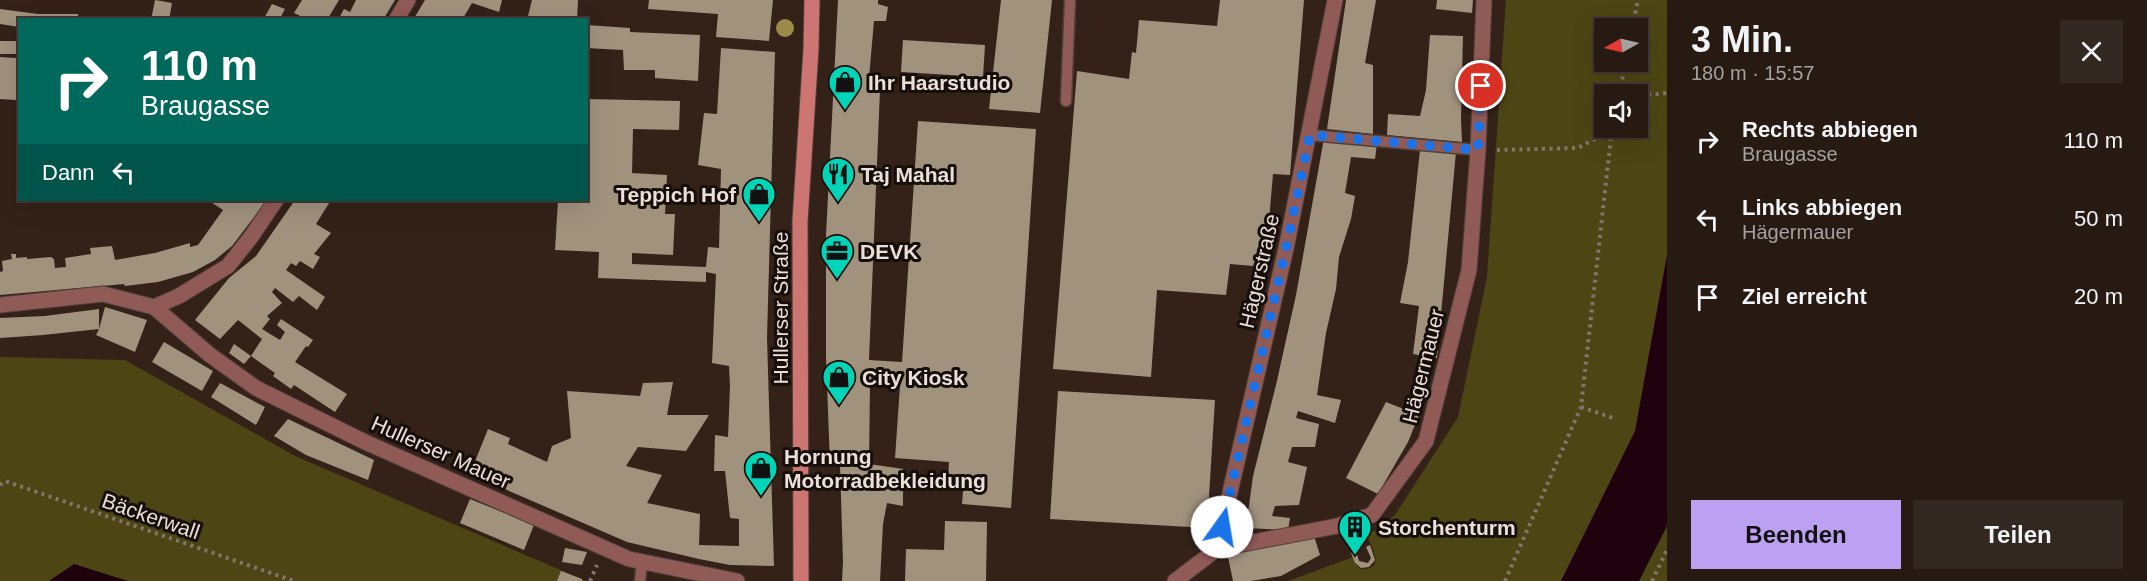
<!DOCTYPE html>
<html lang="de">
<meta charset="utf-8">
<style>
:root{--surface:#271a13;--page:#332721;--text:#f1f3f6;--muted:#a4a1a0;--line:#433833;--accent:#bca0f2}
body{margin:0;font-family:Arial,sans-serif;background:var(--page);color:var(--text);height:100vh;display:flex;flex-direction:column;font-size:22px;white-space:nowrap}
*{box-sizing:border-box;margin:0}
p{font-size:20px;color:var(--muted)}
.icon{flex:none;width:33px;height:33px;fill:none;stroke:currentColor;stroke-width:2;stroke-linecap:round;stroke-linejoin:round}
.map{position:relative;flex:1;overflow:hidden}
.drawer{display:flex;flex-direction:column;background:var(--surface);width:480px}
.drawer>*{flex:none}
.top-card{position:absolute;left:18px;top:18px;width:570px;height:183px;border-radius:0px;box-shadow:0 6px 24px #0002,0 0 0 2px var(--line);background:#00695c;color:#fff;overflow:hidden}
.needle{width:39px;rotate:262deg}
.fabs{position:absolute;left:1594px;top:18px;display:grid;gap:12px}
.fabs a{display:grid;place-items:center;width:54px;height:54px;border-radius:0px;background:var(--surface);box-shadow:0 6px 24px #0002,0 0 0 2px var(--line);font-size:30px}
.pin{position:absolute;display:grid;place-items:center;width:51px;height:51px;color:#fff;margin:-26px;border:3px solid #fff;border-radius:50%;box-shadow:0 2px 6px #0007}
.me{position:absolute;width:66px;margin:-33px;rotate:13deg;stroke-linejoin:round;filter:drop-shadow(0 0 4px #0008)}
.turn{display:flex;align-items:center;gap:21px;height:126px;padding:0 24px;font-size:27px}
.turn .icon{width:78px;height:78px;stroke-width:2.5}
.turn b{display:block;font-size:42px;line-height:51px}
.then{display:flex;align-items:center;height:57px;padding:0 24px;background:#0003;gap:12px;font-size:22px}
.round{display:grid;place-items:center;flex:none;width:63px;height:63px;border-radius:0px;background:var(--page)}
.overview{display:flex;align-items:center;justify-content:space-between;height:102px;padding:0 24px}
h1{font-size:36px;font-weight:600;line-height:45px}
.button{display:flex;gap:12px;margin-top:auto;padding:12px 24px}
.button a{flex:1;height:69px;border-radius:0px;background:var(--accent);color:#111;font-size:24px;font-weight:600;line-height:69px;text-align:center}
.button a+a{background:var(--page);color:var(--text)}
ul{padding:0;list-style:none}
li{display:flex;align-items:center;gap:18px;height:78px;padding:0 24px}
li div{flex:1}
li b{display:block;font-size:22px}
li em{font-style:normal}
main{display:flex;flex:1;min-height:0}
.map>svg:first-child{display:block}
.green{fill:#4d4614;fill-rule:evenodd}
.water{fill:#1e010d}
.building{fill:#a1927e}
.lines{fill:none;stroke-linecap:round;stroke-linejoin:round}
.lane-casing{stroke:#514038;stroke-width:13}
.street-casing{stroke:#514038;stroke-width:17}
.secondary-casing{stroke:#514038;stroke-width:17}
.path{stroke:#85756d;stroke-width:4;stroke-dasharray:3 4.5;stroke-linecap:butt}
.lane{stroke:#905a57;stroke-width:10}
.street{stroke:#905a57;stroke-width:15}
.secondary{stroke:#cc7572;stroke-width:15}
.tree{fill:#9c8a4b}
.route{stroke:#1a73e8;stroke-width:10;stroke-dasharray:0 18}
.labels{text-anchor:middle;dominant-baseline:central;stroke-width:6;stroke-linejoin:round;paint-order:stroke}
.poi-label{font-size:21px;font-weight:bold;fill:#ecdfd8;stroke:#160e0a;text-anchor:start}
.street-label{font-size:21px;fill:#ecdfd8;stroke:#160e0a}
</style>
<main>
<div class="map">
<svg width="1667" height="581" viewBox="0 0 1667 581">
<rect width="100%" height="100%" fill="#342219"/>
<path class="green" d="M1506,0h161v581h-379l65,-24 2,7 6,5c24,1 12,-20 6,-33l28,-21 63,-98 29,-140zM1605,28h33v34h-33zM1605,94h33v34h-33z
M0,357l125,3 170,96 291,125h-586z"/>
<path class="water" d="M1667,255v271l-28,55h-78l74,-150z
M74,564l54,17h-79z"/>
<path class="building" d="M155,0l17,3 -3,17h-18z
M302,0h37l-12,20h-18l-15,-7z
M356,0h39l-12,20h-45l6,-11 6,3z
M425,0h77l-3,12 -27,-9 -10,17h-49z
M532,0h46l-1,20h-50z
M649,0h124l-4,41 -53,-4 2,-23 -70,-5z
M838,0h40v4l10,3 -2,14h-12l-6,68 12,1 -11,270 33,2 16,-241 118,8 -25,379 -49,-4 2,-24 -16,-1 1,-17 -54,-4 5,-72h-30l-1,78 34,5v37l-16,-3 -4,21 -3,57h-38l1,-19 -3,-98h-10l-4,-106v-123z
M1001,0h51l-12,113 -51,-4z
M1220,0h84l-14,175 -17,-1 -8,93 -35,-3 -4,31 -69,-5 -6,87 -98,-8 24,-298 52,8 3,-27 4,1 3,-33 78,6z
M1346,0h30l-11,63 8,2v69l-46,-5z
M1437,0h36l-1,13 -36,-4z
M272,4l13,5 -6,11h-16z
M0,9l38,5h40v6h-58v7l-7,-1 -13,-2z
M586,25l44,3v4l70,3 -2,46 -43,-3v-8h-31l-1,-20 -37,-2z
M1430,35l33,1 -2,83 1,23 -75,-7 1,-21 32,2 6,-26z
M903,40l82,5 -2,32 -82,-5z
M0,41h20v13h-20z
M721,48l54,4 -8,286 7,228 -44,-1 -31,-6 -72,-17 -157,-68 18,-45 22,9 -2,6 39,18 5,-16 19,-8 -4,-47 73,5 3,-13 30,-1 -6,33h42l-23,36 -48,-4 -12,19 36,9 -15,28 53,11 -1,31 40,1v-27l-9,-1 -5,-47h-11l1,-36 13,2 2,-51 -1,-20 -17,-3 4,-89 -10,-2v10l-108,-4 1,-26 -44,-2 3,-50h28v-101l94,2 -1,29 -46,-1 -1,44 35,2 -2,39h10l-2,41 -41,-2v11l74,3 2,-20 11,1 2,-79 -23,-4 6,-52 13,1z
M0,57l16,1v42l-16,-1z
M1324,138l53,6 -2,15 -24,-2 -6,36 10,3 -4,23 -12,38 -3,32 -10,44 -9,62 24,5 -6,23 -37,-12 -2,7 23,6 -4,23h-23l-4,15 19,5 -8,38 -24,1 -3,10 18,2 -2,12 -42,-2 7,-52 23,-91 20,-90z
M1420,150l36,2 -19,206 -24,-4 6,-48 -19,-3 8,-41z
M208,200h59l-35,46 -17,14 -22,12 -35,10 -33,4 -1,-2 -124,11v-23l3,-1 -1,-10 10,-2 -1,-5h5v4l11,-1v2l24,-2 3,2 1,9 11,-1 -1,-9 26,-4 -1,-6 22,-2 3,14 40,-7 35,-10v4l8,-2 25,-35z
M295,200h36l-15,24 15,9 -17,21 6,3 -7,12 -13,-8 -4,5 -5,-3 -5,7 39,27 -8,13 -18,-14 -6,6 -18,-14 -3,4 10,11 -15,13 3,3 -8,10 18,11 5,-8 -8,-7 4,-6 32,21 -5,7 -2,-1 -11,16 52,32 -12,18 -41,-27 -3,4 -18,-13 2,-3 -24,-17 11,-17 -24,-19 -18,19 -25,-19 34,-42 27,-22z
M105,307l42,13 -12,32 -39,-17 3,-6 -56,6 -43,3v-20l45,-2 54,-7v20z
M164,342l49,29 -11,20 -50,-29z
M234,344l17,12 -7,8 -15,-11z
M220,383l45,24 -9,18 -45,-28z
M1058,391l157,9 -8,128 -157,-9z
M1386,402l33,13 -11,27 -30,52 -32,-16z
M288,419l86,41 -6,20 -62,-25 -32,-19z
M470,499l64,26 -10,25 -64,-27z
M945,521l42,1 -1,59h-81l1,-32 38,1z
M1314,536l6,19 -39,21 -30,5h-18l-6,-29z
M1370,545l5,15 -6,7 -8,1 -6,-5 -4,-10 5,-2 3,10 9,2 3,-5 -5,-11z
M565,548l22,4 -5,13 -20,-3z
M561,571l21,8v2h-25z"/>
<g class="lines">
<g class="lane-casing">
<path id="lane" d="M1066,101l4,-101
M1310,135l168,15
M640,581l2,-19"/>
</g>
<g class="street-casing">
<path id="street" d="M396,20l12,-20
M0,305l103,-11 51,13 25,-11 49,-30 23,-29 25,-37
M154,307l56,48 46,33 109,54 264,117 108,22
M1217,549l70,-305 48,-244
M1175,581l42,-32 120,-23 35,-11 54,-74 43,-171 9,-120 6,-150"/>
</g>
<g class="secondary-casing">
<path id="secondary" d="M801,581l-1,-360 11,-172 1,-49"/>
</g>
<path class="path" d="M1632,28l6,-28
M1619,94l7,-32
M1638,104l6,-9 23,-2
M1497,150l81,-2 35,-19
M1581,407l32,11
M0,485l5,-4 289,100
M590,581l7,-16
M1505,581l76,-174 31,-279
M1652,581l15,-31"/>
<use href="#lane" class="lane"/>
<use href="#street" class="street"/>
<use href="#secondary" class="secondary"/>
</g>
<circle class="tree" cx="785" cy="28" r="9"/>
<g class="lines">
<path class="route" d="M1222,527l65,-283 23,-109 168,15 3,-64"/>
</g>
<defs>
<g id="shop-pin" transform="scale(1.725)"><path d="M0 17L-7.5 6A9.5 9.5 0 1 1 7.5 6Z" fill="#00d5b7" stroke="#160e0a"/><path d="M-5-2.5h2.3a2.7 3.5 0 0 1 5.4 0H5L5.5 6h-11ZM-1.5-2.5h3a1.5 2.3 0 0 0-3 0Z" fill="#111"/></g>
<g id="restaurant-pin" transform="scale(1.725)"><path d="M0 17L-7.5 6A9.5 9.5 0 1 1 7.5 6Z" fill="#00d5b7" stroke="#160e0a"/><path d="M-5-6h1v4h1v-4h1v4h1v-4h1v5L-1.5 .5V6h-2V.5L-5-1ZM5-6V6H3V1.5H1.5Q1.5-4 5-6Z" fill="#111"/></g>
<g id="office-pin" transform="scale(1.725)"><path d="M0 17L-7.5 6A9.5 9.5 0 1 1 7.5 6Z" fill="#00d5b7" stroke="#160e0a"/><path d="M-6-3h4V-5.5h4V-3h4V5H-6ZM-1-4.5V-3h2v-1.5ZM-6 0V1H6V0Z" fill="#111"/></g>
<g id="building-pin" transform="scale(1.725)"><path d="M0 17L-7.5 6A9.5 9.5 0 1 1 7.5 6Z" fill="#00d5b7" stroke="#160e0a"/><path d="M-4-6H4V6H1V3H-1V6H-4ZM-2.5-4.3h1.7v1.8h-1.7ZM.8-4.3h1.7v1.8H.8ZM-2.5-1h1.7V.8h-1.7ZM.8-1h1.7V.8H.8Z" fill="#111"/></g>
</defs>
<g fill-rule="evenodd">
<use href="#shop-pin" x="845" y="82"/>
<use href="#restaurant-pin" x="838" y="174"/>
<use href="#shop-pin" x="759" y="194"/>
<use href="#office-pin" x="837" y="251"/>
<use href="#shop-pin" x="839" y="377"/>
<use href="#shop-pin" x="761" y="468"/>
<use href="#building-pin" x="1355" y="527"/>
</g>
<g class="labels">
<g class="poi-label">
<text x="868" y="82">Ihr Haarstudio</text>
<text x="861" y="174">Taj Mahal</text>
<text x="736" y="194" text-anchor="end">Teppich Hof</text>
<text x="860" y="251">DEVK</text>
<text x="862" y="377">City Kiosk</text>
<text x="784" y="456">Hornung<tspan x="784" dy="24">Motorradbekleidung</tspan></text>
<text x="1378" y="527">Storchenturm</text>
</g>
<g class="street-label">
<text transform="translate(1259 271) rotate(-77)">Hägerstraße</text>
<text transform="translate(780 308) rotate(-90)">Hullerser Straße</text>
<text transform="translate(1423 366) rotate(-76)">Hägermauer</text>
<text transform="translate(441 452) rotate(24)">Hullerser Mauer</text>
<text transform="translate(151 516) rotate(19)">Bäckerwall</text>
</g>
</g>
</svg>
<div class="fabs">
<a><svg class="needle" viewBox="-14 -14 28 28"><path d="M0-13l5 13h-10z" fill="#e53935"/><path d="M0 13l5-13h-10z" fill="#a4a1a0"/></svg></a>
<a><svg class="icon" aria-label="sound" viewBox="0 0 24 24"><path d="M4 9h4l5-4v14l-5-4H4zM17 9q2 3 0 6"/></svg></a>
</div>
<div class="pin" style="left:1481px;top:86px;background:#d93025"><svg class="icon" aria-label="arrive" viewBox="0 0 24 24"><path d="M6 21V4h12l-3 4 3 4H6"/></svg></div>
<svg class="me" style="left:1222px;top:527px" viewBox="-20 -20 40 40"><circle r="19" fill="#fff"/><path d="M0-13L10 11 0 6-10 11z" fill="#1a73e8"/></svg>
<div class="top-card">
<div class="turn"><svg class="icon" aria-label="right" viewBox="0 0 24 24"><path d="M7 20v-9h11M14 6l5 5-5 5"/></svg><div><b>110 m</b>Braugasse</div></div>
<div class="then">Dann<svg class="icon" aria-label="left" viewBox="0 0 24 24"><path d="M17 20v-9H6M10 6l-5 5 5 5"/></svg></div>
</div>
</div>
<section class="drawer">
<div class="overview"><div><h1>3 Min.</h1><p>180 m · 15:57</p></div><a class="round"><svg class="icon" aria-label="close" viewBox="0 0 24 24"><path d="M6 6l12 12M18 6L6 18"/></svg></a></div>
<ul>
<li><svg class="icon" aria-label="right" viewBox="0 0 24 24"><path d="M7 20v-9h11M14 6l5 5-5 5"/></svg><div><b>Rechts abbiegen</b><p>Braugasse</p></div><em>110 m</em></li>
<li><svg class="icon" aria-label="left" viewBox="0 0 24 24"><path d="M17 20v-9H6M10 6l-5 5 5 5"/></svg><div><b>Links abbiegen</b><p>Hägermauer</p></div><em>50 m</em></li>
<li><svg class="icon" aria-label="arrive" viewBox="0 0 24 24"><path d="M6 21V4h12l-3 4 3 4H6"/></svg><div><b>Ziel erreicht</b></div><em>20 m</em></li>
</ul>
<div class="button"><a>Beenden</a><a>Teilen</a></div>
</section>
</main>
